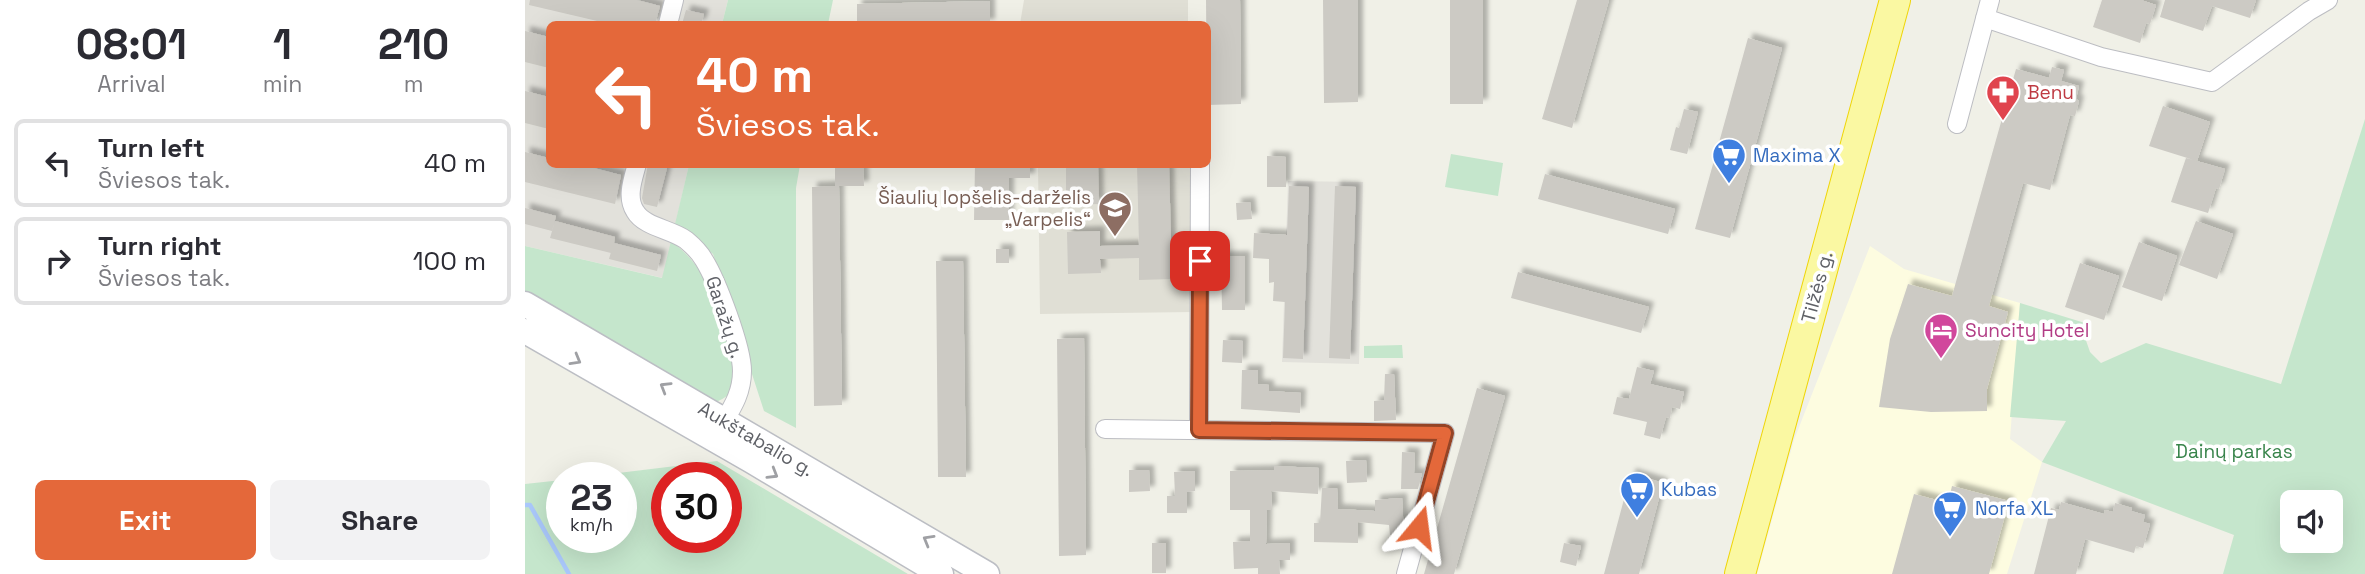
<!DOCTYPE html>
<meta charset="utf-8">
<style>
:root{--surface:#fff;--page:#f2f2f3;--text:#2b2b33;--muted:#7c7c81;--line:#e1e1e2;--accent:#e4683a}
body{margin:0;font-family:"Space Grotesk",sans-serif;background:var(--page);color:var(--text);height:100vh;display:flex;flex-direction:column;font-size:26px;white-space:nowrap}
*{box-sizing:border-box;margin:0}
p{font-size:23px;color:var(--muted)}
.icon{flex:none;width:38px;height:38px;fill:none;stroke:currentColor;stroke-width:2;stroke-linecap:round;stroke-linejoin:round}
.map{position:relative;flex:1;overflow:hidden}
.panel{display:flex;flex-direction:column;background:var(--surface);width:525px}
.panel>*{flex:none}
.guide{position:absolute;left:21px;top:21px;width:665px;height:147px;border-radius:10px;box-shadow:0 7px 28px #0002;background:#e4683a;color:#fff;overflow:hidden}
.buttons{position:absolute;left:1755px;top:490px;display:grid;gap:14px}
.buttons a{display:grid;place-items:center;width:63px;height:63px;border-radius:10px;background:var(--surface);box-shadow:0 7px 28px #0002;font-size:35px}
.speed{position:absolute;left:21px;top:462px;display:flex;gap:14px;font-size:35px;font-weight:700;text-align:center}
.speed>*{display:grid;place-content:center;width:91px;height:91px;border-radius:50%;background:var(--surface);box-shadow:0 7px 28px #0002;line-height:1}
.speed small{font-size:18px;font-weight:400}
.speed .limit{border:10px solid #d22;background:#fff;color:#111}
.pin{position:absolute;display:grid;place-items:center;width:60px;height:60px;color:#fff;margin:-30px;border-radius:14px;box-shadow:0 4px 10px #0006}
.me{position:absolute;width:77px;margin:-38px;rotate:16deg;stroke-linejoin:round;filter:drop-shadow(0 0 5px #0008)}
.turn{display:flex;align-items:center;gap:24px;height:147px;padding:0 35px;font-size:32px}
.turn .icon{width:91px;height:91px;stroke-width:2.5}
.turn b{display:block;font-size:49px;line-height:60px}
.eta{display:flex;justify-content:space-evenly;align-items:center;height:119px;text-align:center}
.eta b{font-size:42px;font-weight:700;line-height:49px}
.button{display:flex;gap:14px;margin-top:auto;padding:14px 35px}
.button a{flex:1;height:80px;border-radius:10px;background:var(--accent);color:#fff;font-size:28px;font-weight:700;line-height:80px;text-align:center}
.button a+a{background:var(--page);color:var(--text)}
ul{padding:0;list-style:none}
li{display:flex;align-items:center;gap:21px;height:88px;margin:0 14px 10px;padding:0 21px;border:4px solid var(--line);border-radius:10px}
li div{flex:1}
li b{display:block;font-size:26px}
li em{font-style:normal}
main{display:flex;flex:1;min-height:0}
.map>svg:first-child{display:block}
.commercial{fill:#fdfce0}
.industrial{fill:#e2e1db}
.education{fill:#e0dfd5}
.green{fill:#c5e6cc;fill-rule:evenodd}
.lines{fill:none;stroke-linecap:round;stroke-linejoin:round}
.stream{stroke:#abc9fc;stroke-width:4.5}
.building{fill:#cccac4;filter:url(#shadow)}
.minor-casing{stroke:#bcbdc2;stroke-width:20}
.secondary-casing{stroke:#bcbec4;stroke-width:27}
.trunk-casing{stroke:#efd508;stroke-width:32}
.minor{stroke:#fff;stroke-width:18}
.secondary{stroke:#fff;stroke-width:24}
.trunk{stroke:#faf8a2;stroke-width:30}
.oneway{stroke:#9fa0a4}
.route-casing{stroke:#944426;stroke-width:18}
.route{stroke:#e4683a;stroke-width:12}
.labels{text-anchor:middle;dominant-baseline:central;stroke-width:7;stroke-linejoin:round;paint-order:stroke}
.health-label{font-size:19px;fill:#be3a42;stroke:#fff;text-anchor:start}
.shop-label{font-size:19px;fill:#366cbe;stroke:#fff;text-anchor:start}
.education-label{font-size:19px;fill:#785e54;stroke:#fff;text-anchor:end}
.street-label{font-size:19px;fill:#5f6167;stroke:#fff}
.hotel-label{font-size:19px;fill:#b23c85;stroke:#fff;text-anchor:start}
.park-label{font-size:19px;fill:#38844b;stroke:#fff}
</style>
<main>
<section class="panel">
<div class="eta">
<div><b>08:01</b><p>Arrival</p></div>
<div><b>1</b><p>min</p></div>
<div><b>210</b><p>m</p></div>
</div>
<ul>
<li><svg class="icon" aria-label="left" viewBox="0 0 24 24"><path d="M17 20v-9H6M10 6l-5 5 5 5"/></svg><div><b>Turn left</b><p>Šviesos tak.</p></div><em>40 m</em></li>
<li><svg class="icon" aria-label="right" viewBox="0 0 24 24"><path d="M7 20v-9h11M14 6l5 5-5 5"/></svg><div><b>Turn right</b><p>Šviesos tak.</p></div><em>100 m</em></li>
</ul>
<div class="button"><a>Exit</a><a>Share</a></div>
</section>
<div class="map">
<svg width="1840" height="574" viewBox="0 0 1840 574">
<defs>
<filter id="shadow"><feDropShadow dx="5" dy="-5" stdDeviation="2" flood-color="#0004"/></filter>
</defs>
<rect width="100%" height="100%" fill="#f0f0e7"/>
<path class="commercial" d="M1345,246l34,23 116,34 -10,136 32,23 -35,112h-250l37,-134z"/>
<path class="industrial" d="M0,0h203l-6,24h-173v140l140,1 -26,113 -138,-32z
M763,181l75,1 -4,182 -77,-2z"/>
<path class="education" d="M499,0h164v24h-168z
M513,165h153l2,147 -153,2z"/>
<path class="green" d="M203,0h105l-5,24h-106z
M1840,119v455h-142l11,-39 -192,-73 24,-41 -56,-4 10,-114 65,20 -3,6 8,23 11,11 45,-20 135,41zM1806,502v39h-38v-39z
M926,154l52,9 -5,33 -53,-9z
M164,165h111l-4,23v240l-32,-17 -51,-157 -38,-30z
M146,241c12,9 22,19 30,32 12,19 36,89 33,110 -2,11 -9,15 -18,19l-191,-107v-49l137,32z
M877,345l1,13h-39v-12z
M192,461l191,113h-383v-90l37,-4v57h59v-59h-44zM142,478h59v59h-59z"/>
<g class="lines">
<path class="stream" d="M0,505h5l39,69"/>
</g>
<path class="building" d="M5,0h107l23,6 -5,18h-45l-81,-19z
M681,0h34l1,104 -34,1z
M798,0h35v102l-34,1z
M925,0h33v104h-33z
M1052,0h32l-37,128 -30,-9z
M1577,0h39l15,5 -6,19 -4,-1 -6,20 -47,-16z
M1640,0h91l-6,18 -38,-12 -9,25 -43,-14z
M465,1v23h-133v-20z
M161,10l18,4 -3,10h-19z
M0,31l24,6v31l-24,-6z
M1223,38l34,10 -52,190 -35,-9z
M1527,67l12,3 -3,11 18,5 -3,13 3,2 -4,15 -5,-1 -20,75 -27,-7 -34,123 19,6 -21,77v22l-56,1 -52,-5 11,-68 18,-55 44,12 64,-227 33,9z
M0,91l24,6v32l-24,-6z
M1638,106l47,16 -13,39 -48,-15z
M1159,109l14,3 -11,42 -17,-4 6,-23 3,1z
M0,152l24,6v6h29l43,11 -6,29 -90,-22z
M742,156l19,1v30h-19z
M1661,158l39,11 -6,20 -3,-1 -8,25 -37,-11z
M123,164h20l-11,43 -13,-3 -2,-6z
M310,164h28l1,22h-25l3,219 -28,1 -2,-219 23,-1z
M450,164h55v14h-21v42h-35z
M541,164h32l1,40 -33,1z
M612,164h32l3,115 -33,1v-22l-39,1 1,14 -33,1 -1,-42 33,-1v15l39,-1z
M1020,174l130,35 -7,25 -130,-35z
M764,186l20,1 -6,172 -20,-1 2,-56 -12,-1 1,-19 -5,1v-24l-16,-1 1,-25 33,2z
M810,186l21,1 -6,172 -21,-1z
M725,202l2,17 -15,1 -1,-17z
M0,208l31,8 -4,15 -27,-7z
M30,221l60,16 -1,6 47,12 -4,16 -48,-12 4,-14 -2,8 -61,-15z
M1671,221l37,13 -16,45 -38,-14z
M1614,242l38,14 -15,45 -40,-14z
M471,249h13v14h-13z
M696,256h24v54h-23z
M411,261h27l3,216h-28z
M1555,263l39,13 -15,44 -39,-13z
M993,272l131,35 -8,26 -130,-35z
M559,338l2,217 -27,1 -2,-217z
M698,340l20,1 -1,22 -20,-1z
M1112,367l17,4 -4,13 34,8 -4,17 -8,-2 -2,11 -4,-1 -6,22 -16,-4 3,-13 -34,-8 4,-17 12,2z
M717,370h16v14l11,1v6l32,2 -1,20 -59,-4z
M860,374h9l2,46 -22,1v-20l10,-1z
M952,388l28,8 -51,178h-30z
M877,452l13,1 -1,20h8l-4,16h-17z
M841,460l1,22 -20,1 -1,-22z
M749,466l45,2 -1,26 -47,-3 1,19h-5l-1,34 24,-1v17h-11l1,14h-22v-6l-24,1 -1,-27 17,-1v-31h-20v-39l44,-1z
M604,470h20l1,21 -21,1z
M670,471v20l-8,1v21h-20v-17h8l-1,-24z
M1106,473l32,10 -24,91h-35z
M1427,486l57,15 -20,73h-97l22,-80 34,9z
M797,488h15l1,21 37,2v-11l27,-2 2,36 -14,1 -1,-10 -31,-3v21l-44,-1v-19h6z
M1536,502l43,12 1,-4 8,2 2,-9 17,5 -1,3 14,4 -2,7 7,2 -7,24 -7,-2 -2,7 -49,-14 -9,35h-42l17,-66 8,2z
M627,543h14v30h-14z
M1039,543l17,3 -5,20 -16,-4z"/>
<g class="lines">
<g class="minor-casing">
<path id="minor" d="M1460,18l116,39 111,25 97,-71 19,-11
M143,24l6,-24
M1432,124l33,-124
M112,164c-4,15 -11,33 -2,47 9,16 36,18 51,29 6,5 14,13 18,20 13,21 38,87 38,111 0,20 -8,34 -18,50
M580,429l340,4 -39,141
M674,430l1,-266"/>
</g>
<g class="secondary-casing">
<path id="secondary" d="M0,304l462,270
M0,331l227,130 189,113"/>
</g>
<g class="trunk-casing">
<path id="trunk" d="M1215,574l155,-574"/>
</g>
<use href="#minor" class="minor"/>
<use href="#secondary" class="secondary"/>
<use href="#trunk" class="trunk"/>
</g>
<defs><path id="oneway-chevron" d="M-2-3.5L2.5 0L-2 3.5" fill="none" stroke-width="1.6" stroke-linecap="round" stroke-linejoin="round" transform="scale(1.75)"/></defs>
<g class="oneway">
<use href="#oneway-chevron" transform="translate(51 360) rotate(30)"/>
<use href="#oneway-chevron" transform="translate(140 387) rotate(-149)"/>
<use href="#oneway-chevron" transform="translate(248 474) rotate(31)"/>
<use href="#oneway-chevron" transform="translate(403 540) rotate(-150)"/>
</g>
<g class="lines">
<g class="route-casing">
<path id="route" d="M675,261l-1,169 246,3 -26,94"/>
</g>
<use href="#route" class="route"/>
</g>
<defs>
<g id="pharmacy-pin" transform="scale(1.75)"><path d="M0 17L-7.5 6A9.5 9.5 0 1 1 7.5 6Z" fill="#e0444e" stroke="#fff"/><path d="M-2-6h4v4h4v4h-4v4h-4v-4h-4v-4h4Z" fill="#fff"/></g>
<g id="supermarket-pin" transform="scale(1.75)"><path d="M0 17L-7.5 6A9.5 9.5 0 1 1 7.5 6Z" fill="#3f7fe0" stroke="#fff"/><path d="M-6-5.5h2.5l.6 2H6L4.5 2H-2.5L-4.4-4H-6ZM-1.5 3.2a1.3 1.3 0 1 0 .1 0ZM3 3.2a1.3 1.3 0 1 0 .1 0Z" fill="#fff"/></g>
<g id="school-pin" transform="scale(1.75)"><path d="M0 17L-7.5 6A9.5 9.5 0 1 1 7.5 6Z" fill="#8d6e63" stroke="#fff"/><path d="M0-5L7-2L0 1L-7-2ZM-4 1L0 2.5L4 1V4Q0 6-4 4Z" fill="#fff"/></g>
<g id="hotel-pin" transform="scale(1.75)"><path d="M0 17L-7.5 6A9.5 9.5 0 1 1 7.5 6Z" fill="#d1479c" stroke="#fff"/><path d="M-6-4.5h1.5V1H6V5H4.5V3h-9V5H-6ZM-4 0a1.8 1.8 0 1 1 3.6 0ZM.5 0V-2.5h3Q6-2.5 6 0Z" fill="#fff"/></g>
</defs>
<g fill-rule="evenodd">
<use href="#pharmacy-pin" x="1478" y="92"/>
<use href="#supermarket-pin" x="1204" y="155"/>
<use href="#school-pin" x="590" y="208"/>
<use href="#hotel-pin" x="1416" y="330"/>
<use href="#supermarket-pin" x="1112" y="489"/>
<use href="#supermarket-pin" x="1425" y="508"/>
</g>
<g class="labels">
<g class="health-label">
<text x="1502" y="92">Benu</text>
</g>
<g class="shop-label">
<text x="1228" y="155">Maxima X</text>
<text x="1136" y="489">Kubas</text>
<text x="1450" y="508">Norfa XL</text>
</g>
<g class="education-label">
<text x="566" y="197">Šiaulių lopšelis-darželis<tspan x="566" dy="22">„Varpelis“</tspan></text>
</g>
<g class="street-label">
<text transform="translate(1292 287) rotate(-75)">Tilžės g.</text>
<text transform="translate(200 317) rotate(72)">Garažų g.</text>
<text transform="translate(231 439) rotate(30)">Aukštabalio g.</text>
</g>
<g class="hotel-label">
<text x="1440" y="330">Suncity Hotel</text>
</g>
<g class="park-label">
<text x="1709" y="451">Dainų parkas</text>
</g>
</g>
</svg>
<div class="buttons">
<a><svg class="icon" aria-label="sound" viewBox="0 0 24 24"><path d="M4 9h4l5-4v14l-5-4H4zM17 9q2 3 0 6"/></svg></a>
</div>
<div class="speed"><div>23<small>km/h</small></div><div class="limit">30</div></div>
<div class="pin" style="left:675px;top:261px;background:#d93025"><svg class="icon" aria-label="arrive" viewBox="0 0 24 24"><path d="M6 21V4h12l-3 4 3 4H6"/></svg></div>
<svg class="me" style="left:894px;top:527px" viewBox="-20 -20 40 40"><path d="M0-17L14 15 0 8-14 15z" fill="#e4683a" stroke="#fff" stroke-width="4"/></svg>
<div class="guide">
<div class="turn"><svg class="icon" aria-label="left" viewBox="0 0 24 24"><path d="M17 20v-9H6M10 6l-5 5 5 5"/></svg><div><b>40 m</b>Šviesos tak.</div></div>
</div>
</div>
</main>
